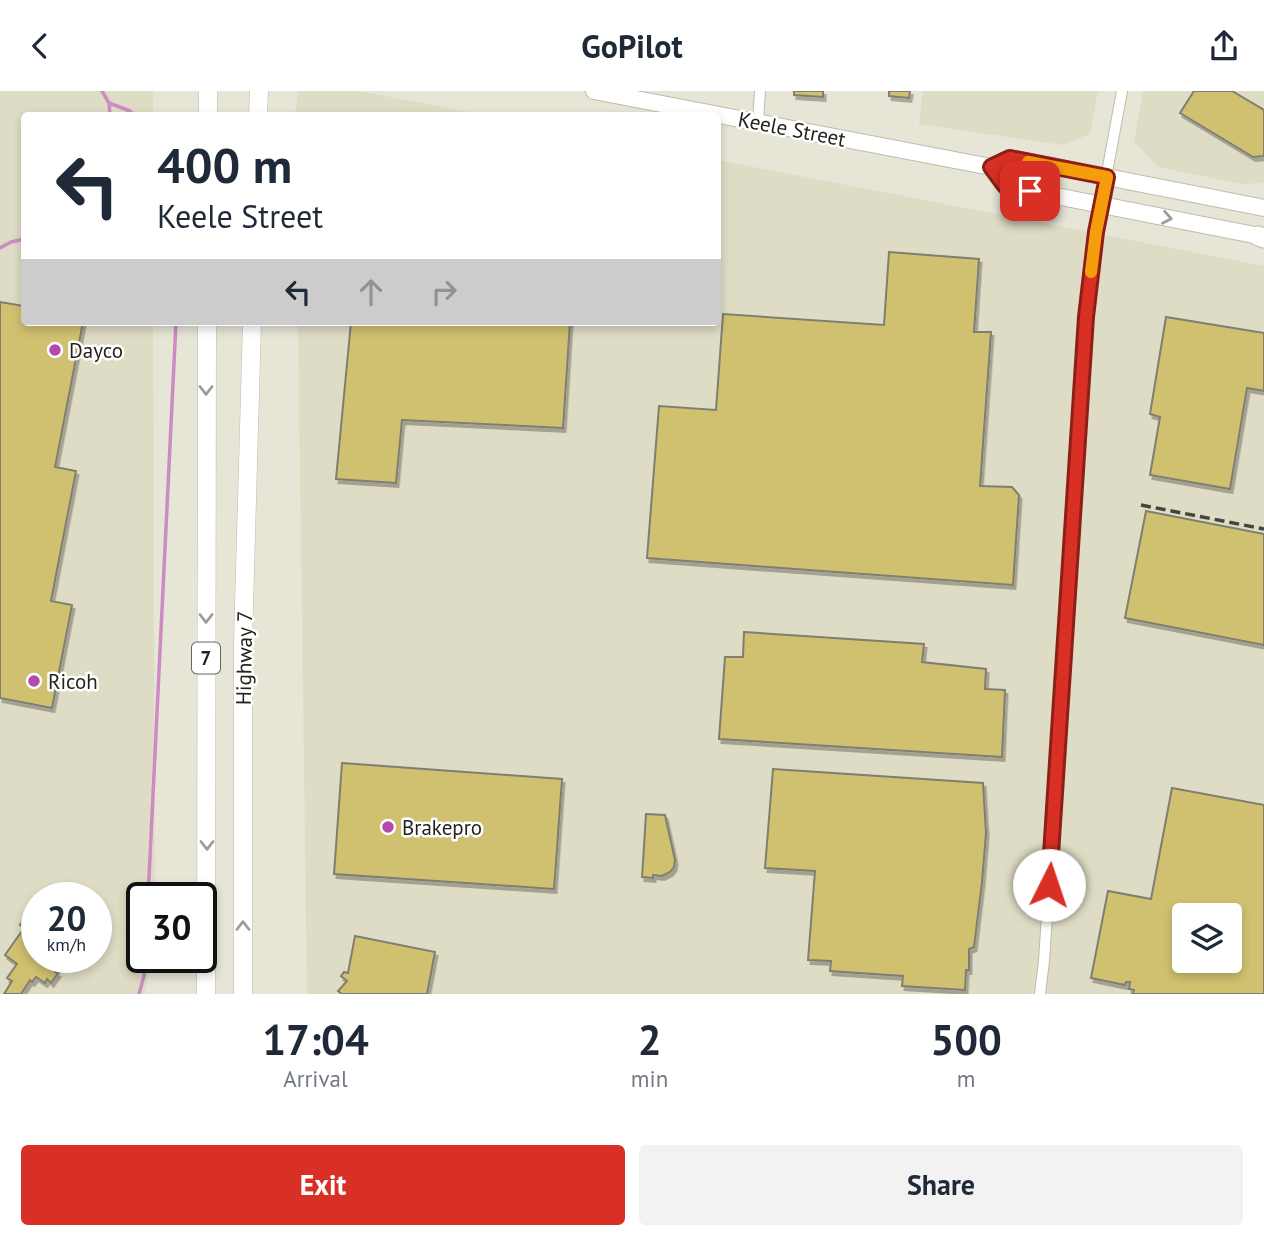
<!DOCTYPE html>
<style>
:root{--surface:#fff;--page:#f2f2f3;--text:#1f2937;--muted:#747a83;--accent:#d93025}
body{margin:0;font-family:"PT Sans",sans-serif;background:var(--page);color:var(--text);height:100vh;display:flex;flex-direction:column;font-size:26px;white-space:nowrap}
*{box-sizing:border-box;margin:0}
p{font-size:23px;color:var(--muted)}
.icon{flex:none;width:38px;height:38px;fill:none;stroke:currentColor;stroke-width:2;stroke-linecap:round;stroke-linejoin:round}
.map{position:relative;height:903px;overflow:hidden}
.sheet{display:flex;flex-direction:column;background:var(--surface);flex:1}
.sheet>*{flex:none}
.guide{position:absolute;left:21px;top:21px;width:700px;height:214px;border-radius:7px;box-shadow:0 4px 10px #0003;background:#fff;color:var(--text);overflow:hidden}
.tools{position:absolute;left:1172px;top:812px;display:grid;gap:14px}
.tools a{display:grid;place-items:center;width:70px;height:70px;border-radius:7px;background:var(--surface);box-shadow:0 4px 10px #0003;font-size:35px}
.speed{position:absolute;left:21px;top:791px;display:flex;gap:14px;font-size:35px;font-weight:700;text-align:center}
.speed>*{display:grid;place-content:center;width:91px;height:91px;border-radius:50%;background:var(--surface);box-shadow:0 4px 10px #0003;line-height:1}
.speed small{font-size:18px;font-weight:400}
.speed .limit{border:4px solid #111;border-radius:10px;background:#fff;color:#111}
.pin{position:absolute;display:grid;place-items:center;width:60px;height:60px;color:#fff;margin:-30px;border-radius:14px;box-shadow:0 4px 10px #0006}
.me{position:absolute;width:77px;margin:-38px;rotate:4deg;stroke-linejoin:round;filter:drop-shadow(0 0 5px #0008)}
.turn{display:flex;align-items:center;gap:24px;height:147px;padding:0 21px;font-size:32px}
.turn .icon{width:91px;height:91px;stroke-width:2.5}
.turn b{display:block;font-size:49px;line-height:60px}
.lanes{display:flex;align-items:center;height:66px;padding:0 21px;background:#0003;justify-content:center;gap:35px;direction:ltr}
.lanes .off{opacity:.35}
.eta{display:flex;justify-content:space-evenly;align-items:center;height:119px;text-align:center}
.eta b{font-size:42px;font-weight:700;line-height:49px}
.action{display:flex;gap:14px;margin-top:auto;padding:14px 21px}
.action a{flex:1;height:80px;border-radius:7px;background:var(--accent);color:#fff;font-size:28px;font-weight:700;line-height:80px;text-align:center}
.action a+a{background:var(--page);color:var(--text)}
header{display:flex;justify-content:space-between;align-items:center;height:91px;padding:0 21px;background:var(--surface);font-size:32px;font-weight:700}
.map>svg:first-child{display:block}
.built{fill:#dfdcc5;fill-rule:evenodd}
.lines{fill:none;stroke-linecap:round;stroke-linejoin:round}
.stream{stroke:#cc8cc3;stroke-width:3.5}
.building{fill:#d0c16f;stroke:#807e71;stroke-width:2;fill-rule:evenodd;filter:url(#shadow)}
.minor-casing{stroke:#bebbad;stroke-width:12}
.secondary-casing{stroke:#bebbad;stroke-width:18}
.primary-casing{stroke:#bebbad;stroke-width:19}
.motorway-casing{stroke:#bebbad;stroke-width:21}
.minor{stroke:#fff;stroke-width:10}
.secondary{stroke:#fff;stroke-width:16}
.primary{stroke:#fff;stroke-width:18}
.motorway{stroke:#fff;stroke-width:19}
.rail{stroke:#46443d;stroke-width:3.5;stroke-dasharray:10 5;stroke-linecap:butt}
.oneway{stroke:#9c9c99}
.route-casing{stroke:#8d1f18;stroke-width:18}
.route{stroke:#d93025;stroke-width:12}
.slow{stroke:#f59e0b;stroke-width:12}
.poi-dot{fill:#b44aab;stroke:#fff;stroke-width:2.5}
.labels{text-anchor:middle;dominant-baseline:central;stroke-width:5;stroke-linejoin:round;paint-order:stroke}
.shield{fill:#fff;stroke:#656460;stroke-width:2}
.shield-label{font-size:19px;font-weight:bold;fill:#23221c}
.street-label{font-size:21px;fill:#23221c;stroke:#fff}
.poi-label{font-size:21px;fill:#23221c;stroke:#fff;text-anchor:start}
</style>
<header><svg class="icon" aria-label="back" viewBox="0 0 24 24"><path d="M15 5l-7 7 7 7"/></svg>GoPilot<svg class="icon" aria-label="share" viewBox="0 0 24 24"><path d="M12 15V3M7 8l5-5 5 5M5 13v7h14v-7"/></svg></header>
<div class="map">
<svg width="1264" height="903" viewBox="0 0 1264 903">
<defs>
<filter id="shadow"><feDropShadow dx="2.5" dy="4" stdDeviation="0" flood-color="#0004"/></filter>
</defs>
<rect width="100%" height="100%" fill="#e7e5d6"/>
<path class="built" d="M0,0h153v24h-129v207h129l2,576h-13v59h10l-7,37h-145zM37,807h59v59h-59z
M298,0h61l126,24h-190z
M923,0h175l-8,43 -27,11 -144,-21z
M1143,0h121v92l-22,1 -84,-17 -24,-25z
M718,69l546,106v728h-957l-9,-672h420zM1185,824h45v46h-45z"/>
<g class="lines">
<path class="stream" d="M102,0l7,12 1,12
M109,12l21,8 4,4
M0,157l11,-6 13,-3
M148,807l28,-576
M139,903l5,-18 1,-19"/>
</g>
<path class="building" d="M794,0h29v6l-29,-2z
M889,0h21l-1,7 -20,-2z
M1194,0h38l32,19v46l-11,1 -73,-44z
M889,161l90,7 -5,73h17l-11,154 32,1 7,8 -6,90 -366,-27 12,-152 57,4 7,-96 161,11z
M0,211l24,4v16h59l-28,145 21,4 -25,130 21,4 -20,103 -52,-10z
M1166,226l98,16v58l-17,-3 -17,101 -80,-14 10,-58 -10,-3z
M351,231h219l-7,106 -161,-8 -6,63 -60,-4z
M1146,420l118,23v111l-139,-27z
M744,541l180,12 -2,18 64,7 -1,20 20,1 -3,67 -283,-18 6,-82h18z
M342,672l220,16 -8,110 -220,-15z
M773,678l210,14 3,50 -4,49 -8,65 -5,2v21h-3l-1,20 -63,-4 1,-10 -73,-5 1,-10 -23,-1 7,-89 -50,-3z
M1172,697l92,17v189h-131l1,-4 -5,-1 1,-7h-4l-1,3 -34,-7 17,-87 43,8zM1185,824h45v46h-45z
M646,723l19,1 10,45 -1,7 -4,5 -8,4 -9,-1v3l-11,-1z
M37,808v58h28l-10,15 3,1 -7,10 -4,-4 -2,4 -9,-6 -4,5 -2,-2 -9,14h-17l8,-13 -5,-3 10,-14 -12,-9 19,-27 -4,-3z
M355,845l80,16 -8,42h-85l-4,-3 9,-10 -6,-5 3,-4 4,1z"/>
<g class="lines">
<g class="minor-casing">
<path id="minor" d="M758,31l2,-31
M1040,903l4,-33 42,-644 10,-85 26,-141"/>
</g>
<g class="secondary-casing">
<path id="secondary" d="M594,0l397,76 19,-9 254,50
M991,76l14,19 259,51"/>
</g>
<g class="primary-casing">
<path id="primary" d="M208,24v-24
M258,24l1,-24
M206,903l1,-672
M243,903v-352l9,-320"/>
</g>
<g class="motorway-casing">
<path id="motorway" d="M1258,145l6,2"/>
</g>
<use href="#minor" class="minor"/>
<use href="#secondary" class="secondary"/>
<use href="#primary" class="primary"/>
<use href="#motorway" class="motorway"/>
<path class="rail" d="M1141,414l123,24"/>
</g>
<defs><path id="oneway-chevron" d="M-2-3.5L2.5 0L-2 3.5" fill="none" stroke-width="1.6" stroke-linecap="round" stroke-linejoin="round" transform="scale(1.75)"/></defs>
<g class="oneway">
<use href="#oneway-chevron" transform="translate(1167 127) rotate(11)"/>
<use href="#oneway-chevron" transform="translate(206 299) rotate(90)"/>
<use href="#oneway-chevron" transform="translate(206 527) rotate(90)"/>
<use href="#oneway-chevron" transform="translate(207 754) rotate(90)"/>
<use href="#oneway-chevron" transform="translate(243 835) rotate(-90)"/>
</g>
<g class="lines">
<g class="route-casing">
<path id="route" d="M1030,100l-25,-5 -14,-19 19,-9 97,19 -11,55 -10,85 -37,568"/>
</g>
<use href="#route" class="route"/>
<path class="slow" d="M1028,71l79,15 -11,55 -5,40"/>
</g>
<g class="poi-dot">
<circle cx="55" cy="259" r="7"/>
<circle cx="34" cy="590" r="7"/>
<circle cx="388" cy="736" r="7"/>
</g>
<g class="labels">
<rect class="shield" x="192" y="551.5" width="28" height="31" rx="5"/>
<g class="shield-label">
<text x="206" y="567">7</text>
</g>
<g class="street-label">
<text transform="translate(792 38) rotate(11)">Keele Street</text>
<text transform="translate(244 567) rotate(-89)">Highway 7</text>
</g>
<g class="poi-label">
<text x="69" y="259">Dayco</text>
<text x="48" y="590">Ricoh</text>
<text x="402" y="736">Brakepro</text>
</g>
</g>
</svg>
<div class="tools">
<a><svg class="icon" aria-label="layers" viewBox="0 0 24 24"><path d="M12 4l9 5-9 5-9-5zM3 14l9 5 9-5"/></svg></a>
</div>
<div class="speed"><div>20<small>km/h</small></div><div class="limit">30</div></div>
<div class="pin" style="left:1030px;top:100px;background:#d93025"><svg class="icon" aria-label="arrive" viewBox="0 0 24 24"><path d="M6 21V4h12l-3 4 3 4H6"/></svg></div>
<svg class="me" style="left:1049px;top:794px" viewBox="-20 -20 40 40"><circle r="19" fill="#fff"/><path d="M0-13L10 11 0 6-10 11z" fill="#d93025"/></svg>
<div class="guide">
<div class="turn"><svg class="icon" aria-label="left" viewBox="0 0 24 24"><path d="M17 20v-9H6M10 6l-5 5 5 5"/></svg><div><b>400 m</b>Keele Street</div></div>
<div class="lanes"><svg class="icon" aria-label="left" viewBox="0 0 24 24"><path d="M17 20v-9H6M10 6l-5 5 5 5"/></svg><svg class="icon off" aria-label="ahead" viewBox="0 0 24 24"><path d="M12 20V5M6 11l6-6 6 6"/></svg><svg class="icon off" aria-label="right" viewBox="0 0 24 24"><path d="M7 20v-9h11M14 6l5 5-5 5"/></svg></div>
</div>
</div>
<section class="sheet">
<div class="eta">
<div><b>17:04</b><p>Arrival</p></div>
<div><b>2</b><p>min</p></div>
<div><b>500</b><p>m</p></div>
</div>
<div class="action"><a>Exit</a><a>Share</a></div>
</section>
